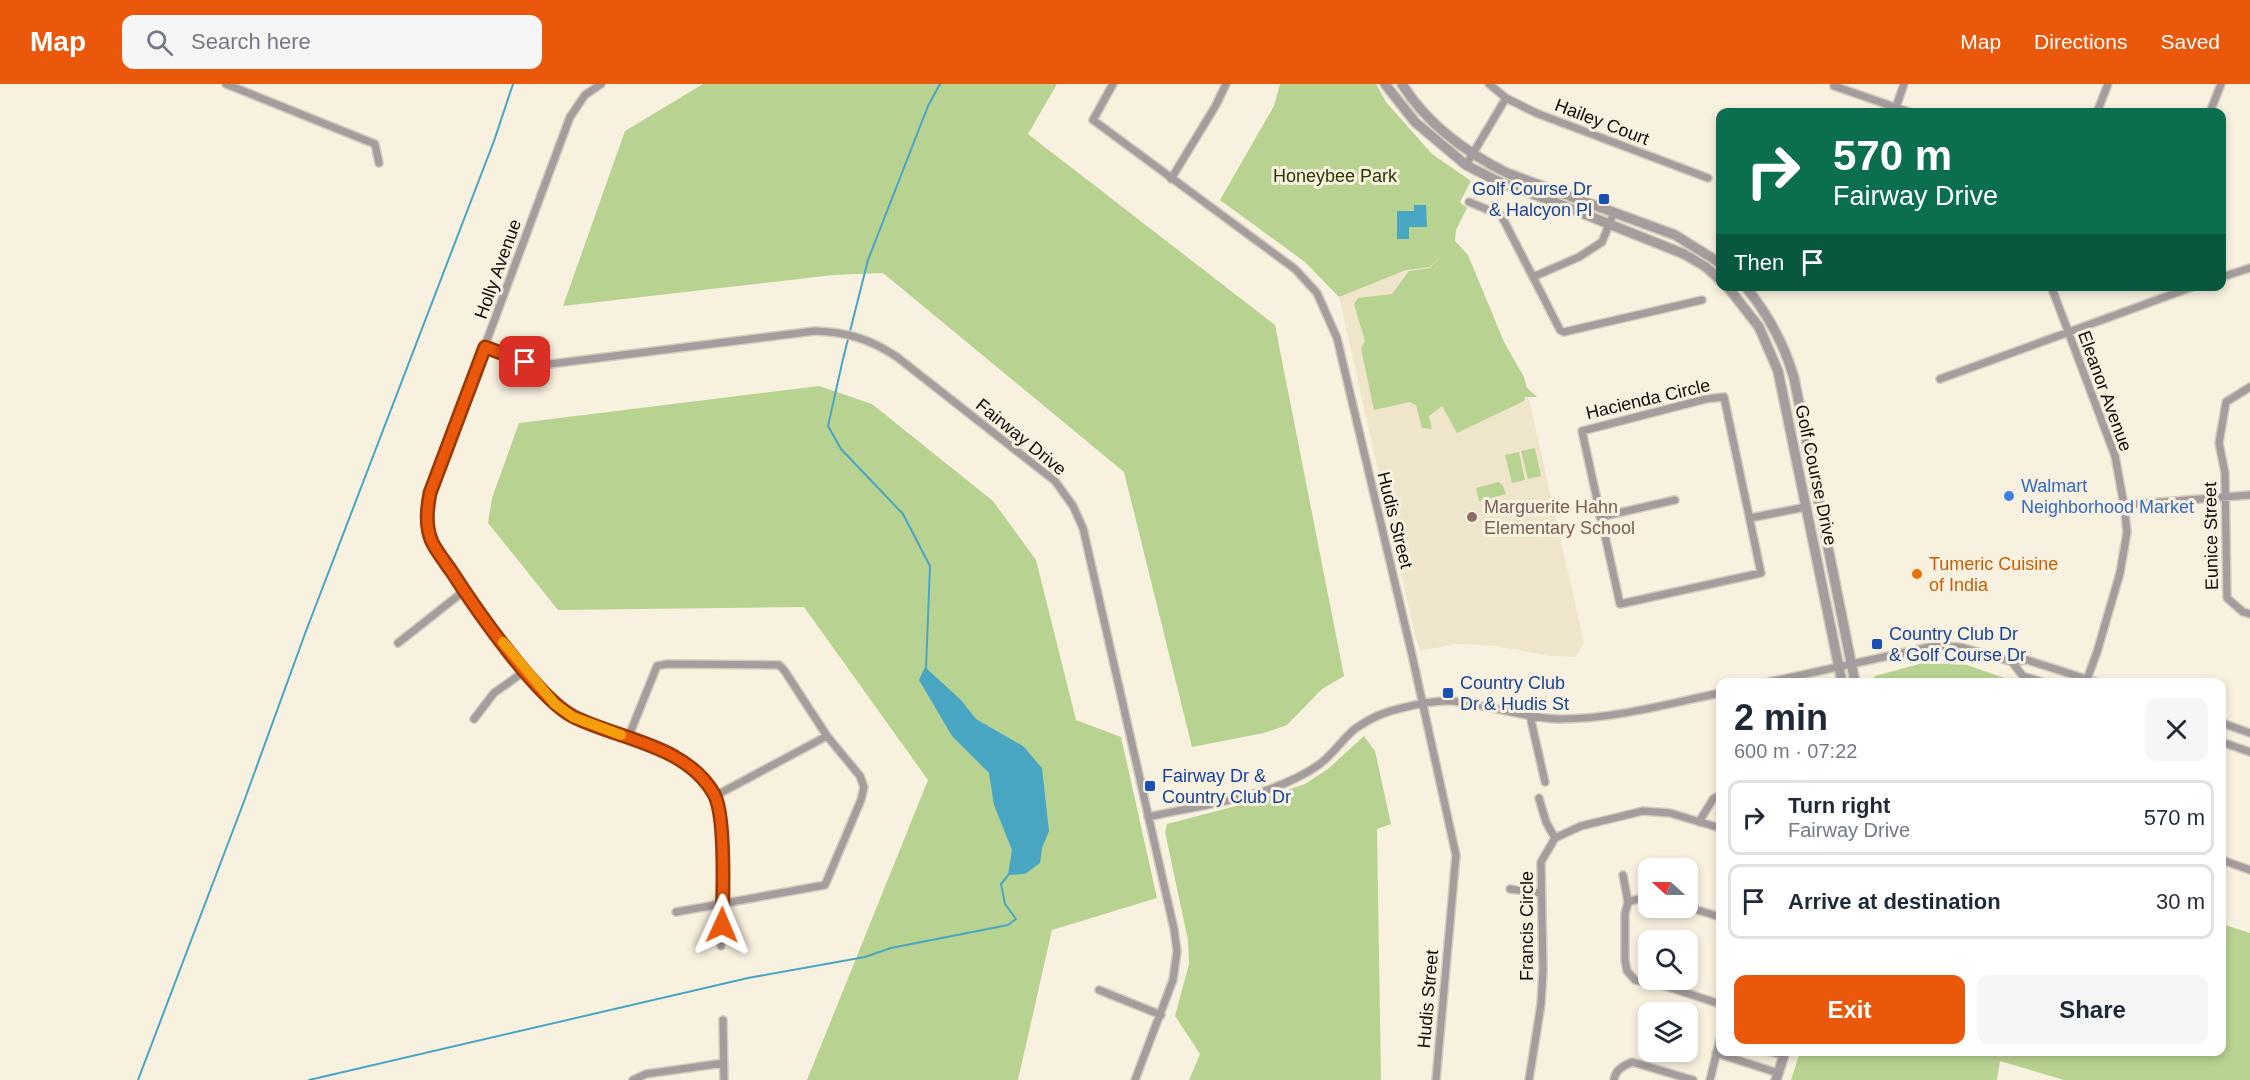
<!DOCTYPE html>
<meta charset="utf-8">
<style>
:root{--surface:#fff;--page:#f6f6f7;--text:#1f2937;--muted:#747a83;--line:#e0e1e3;--accent:#ea580c}
body{margin:0;font-family:Arial,sans-serif;background:var(--page);color:var(--text);height:100vh;display:flex;flex-direction:column;font-size:22px;white-space:nowrap}
*{box-sizing:border-box;margin:0}
p{font-size:20px;color:var(--muted)}
.icon{flex:none;width:33px;height:33px;fill:none;stroke:currentColor;stroke-width:2;stroke-linecap:round;stroke-linejoin:round}
.map{position:relative;flex:1;overflow:hidden}
.side{position:absolute;left:1716px;top:594px;width:510px;height:378px;display:flex;flex-direction:column;background:var(--surface);border-radius:12px;box-shadow:0 3px 9px #0003}
.side>*{flex:none}
.hud{position:absolute;left:1716px;top:24px;width:510px;height:183px;border-radius:12px;box-shadow:0 3px 9px #0003;background:#0b6e4f;color:#fff;overflow:hidden}
.needle{width:39px;rotate:291deg}
.fabs{position:absolute;left:1638px;top:774px;display:grid;gap:12px}
.fabs a{display:grid;place-items:center;width:60px;height:60px;border-radius:12px;background:var(--surface);box-shadow:0 3px 9px #0003;font-size:30px}
.pin{position:absolute;display:grid;place-items:center;width:51px;height:51px;color:#fff;margin:-26px;border-radius:12px;box-shadow:0 3px 9px #0006}
.me{position:absolute;width:66px;margin:-33px;rotate:1deg;stroke-linejoin:round;filter:drop-shadow(0 0 4px #0008)}
.turn{display:flex;align-items:center;gap:21px;height:126px;padding:0 18px;font-size:27px}
.turn .icon{width:78px;height:78px;stroke-width:2.5}
.turn b{display:block;font-size:42px;line-height:51px}
.then{display:flex;align-items:center;height:57px;padding:0 18px;background:#0003;gap:12px;font-size:22px}
.round{display:grid;place-items:center;flex:none;width:63px;height:63px;border-radius:12px;background:var(--page)}
.summary{display:flex;align-items:center;justify-content:space-between;height:102px;padding:0 18px}
h1{font-size:36px;font-weight:800;line-height:45px}
.button{display:flex;gap:12px;margin-top:auto;padding:12px 18px}
.button a{flex:1;height:69px;border-radius:12px;background:var(--accent);color:#fff;font-size:24px;font-weight:800;line-height:69px;text-align:center}
.button a+a{background:var(--page);color:var(--text)}
ul{padding:0;list-style:none}
li{display:flex;align-items:center;gap:18px;height:75px;margin:0 12px 9px;padding:0 6px;border:3px solid var(--line);border-radius:12px}
li div{flex:1}
li b{display:block;font-size:22px}
li em{font-style:normal}
header{display:flex;align-items:center;gap:36px;box-sizing:border-box;height:84px;padding:0 30px;background:var(--accent);color:#fff}
header strong{font-size:28px}
nav{display:flex;gap:33px;margin-inline-start:auto;font-size:21px}
.search{width:420px;height:54px;background:var(--page);display:flex;align-items:center;gap:15px;box-sizing:border-box;padding:0 21px;border-radius:12px;color:var(--muted);font-size:22px}
.map>svg:first-child{display:block}
.built{fill:#eee5cb}
.green{fill:#b8d291}
.water{fill:#48a6c3}
.lines{fill:none;stroke-linecap:round;stroke-linejoin:round}
.stream{stroke:#48a6c3;stroke-width:2}
.minor-casing{stroke:#d3cdbd;stroke-width:10}
.tertiary-casing{stroke:#d3cdbd;stroke-width:12}
.minor{stroke:#a59c9d;stroke-width:7}
.tertiary{stroke:#a59c9d;stroke-width:9}
.route-casing{stroke:#983908;stroke-width:15}
.route{stroke:#ea580c;stroke-width:10}
.slow{stroke:#f59e0b;stroke-width:10}
.transit-dot{fill:#1a4fb4;stroke:#f8f1df;stroke-width:2}
.shop-dot{fill:#3f7fe0;stroke:#f8f1df;stroke-width:2}
.education-dot{fill:#8d6e63;stroke:#f8f1df;stroke-width:2}
.food-dot{fill:#e8710a;stroke:#f8f1df;stroke-width:2}
.labels{text-anchor:middle;dominant-baseline:central;stroke-width:6;stroke-linejoin:round;paint-order:stroke}
.street-label{font-size:18px;fill:#100d08;stroke:#f8f1df}
.park-label{font-size:18px;fill:#283703;stroke:#f8f1df}
.transit-label{font-size:18px;fill:#164399;stroke:#f8f1df;text-anchor:start}
.shop-label{font-size:18px;fill:#366cbe;stroke:#f8f1df;text-anchor:start}
.education-label{font-size:18px;fill:#785e54;stroke:#f8f1df;text-anchor:start}
.food-label{font-size:18px;fill:#c56008;stroke:#f8f1df;text-anchor:start}
</style>
<header>
<strong>Map</strong>
<div class="search"><svg class="icon" aria-label="search" viewBox="0 0 24 24"><circle cx="10" cy="10" r="6"/><path d="M15 15l6 6"/></svg>Search here</div>
<nav><a>Map</a><a>Directions</a><a>Saved</a></nav>
</header>
<div class="map">
<svg width="2250" height="996" viewBox="0 0 2250 996">
<rect width="100%" height="100%" fill="#f8f1df"/>
<path class="built" d="M1446,164l82,147 56,248 -9,14 -22,-1 -58,-10 -40,-2 -34,7 -5,-12 -77,-342 67,-27 24,-3z"/>
<path class="green" d="M703,0h354l-29,50 247,191 69,351 -22,13 -35,36 -23,8 -72,14 -68,-275 -241,-199 -50,2 -270,31 62,-175z
M1280,0h96l10,18 46,52 39,27 -11,21 7,6 -11,22 -1,11 13,14 36,87 20,35 3,11 10,9h-12l-1,4 -67,32 -15,-27 -13,10 3,13 -10,-1 -6,-23 -6,-3 -36,8 -13,-62 4,-7 -11,-37 4,-6 34,-4 17,-23 21,-3 15,-17 -15,16 -24,3 -67,27 -34,-35 -85,-62 54,-94z
M819,302l53,18 121,97 43,59 40,160 45,17 36,161 -105,32 -34,150h-211l121,-300 -124,-173 -246,3 -70,-87 4,-25 27,-75z
M1535,364l6,28 -13,3 -7,-28z
M1519,368l6,28 -13,3 -7,-28z
M1499,398l4,4 3,8 -27,7 -3,-13z
M1923,579l44,2 49,17h-146l5,-6z
M1364,652l11,15 16,73 -14,5 4,251h-192l11,-26 -25,-38 14,-52 -1,-24 -23,-108 2,-8 88,-23 50,-17 23,-15z
M2222,840l28,9v147h-186l-64,-19 -3,19h-206l9,-28h422z"/>
<path class="water" d="M1414,121h12l1,22h-18v12h-12v-28h17z
M925,583l36,33 15,19 47,27 19,22 7,63 -7,17 -2,15 -15,11 -17,1 4,-25 -18,-45 -5,-32 -37,-37 -33,-56z"/>
<g class="lines">
<path class="stream" d="M926,585l4,-103 -27,-52 -62,-65 -13,-23 15,-67 25,-99 60,-154 12,-22
M138,996l105,-276 63,-173 188,-490 19,-57
M309,996l439,-102 117,-21 26,-9 117,-23 8,-6 -11,-15 -4,-20 9,-11"/>
<g class="minor-casing">
<path id="minor" d="M226,0l149,60 4,19
M601,0l-16,11 -15,22 -140,376 -3,17 1,17 4,15 32,49 61,80 30,33 18,13 105,40 18,13 19,26 6,35v115
M1113,0l-20,36 202,149 22,24 20,45 75,317 44,200 -20,225
M1489,0l17,14 30,15 172,65
M1834,2l75,26
M1896,23l8,-23
M2097,28l11,-28
M2210,28l11,-28
M1466,81l40,-67
M1171,95l45,-74 10,-21
M1469,118l32,13 32,62 46,-20 23,-15 12,-30
M1533,193l27,53 4,2 138,-32
M2222,193l28,-9
M2051,202l64,170 9,49 3,27 -7,41 -23,79 -11,30
M485,263l40,15 25,2 265,-33c32,1 55,8 82,26l158,124 18,25 10,22 91,401 3,22 -4,29 -38,100
M1940,295l255,-93
M2250,303l-24,15 -7,41 6,30 2,125 16,14 7,2
M1724,313l37,176 -141,31 -38,-173 124,-32z
M2124,421l126,-10
M1600,433l75,-17
M1750,434l56,-11
M398,559l66,-52
M2012,578l11,14 19,6
M1769,598l165,-36 27,1 51,15 15,-2 69,22
M1530,632l15,66
M474,635l20,-26 31,-22
M2222,639l28,10
M628,654l29,-72 10,-2 112,1 5,5 43,66 33,40 4,11 -3,13 -36,85 -149,27
M2222,658l28,10
M715,712l112,-60
M1539,714l7,24 9,16
M1148,733c56,-13 120,-18 169,-51 15,-10 25,-27 39,-38 13,-9 30,-17 46,-20 19,-5 39,-9 58,-6 33,4 65,16 99,17 55,0 108,-15 161,-26
M1699,738l14,-23 7,-4
M2222,776l28,10
M1623,791l5,27
M1510,805l31,4
M1648,815l-7,-1 -13,4 -3,12v46l2,11 8,9 30,6 55,18
M1688,823l32,10
M1099,906l62,25
M723,936l1,60
M1771,968l13,3
M1716,969l62,20
M633,996l13,-6 78,-11
M1529,996l12,-76 2,-33 -2,-109 14,-24 26,-12 62,-15 27,2 50,15
M1614,996c1,-10 10,-15 18,-18l61,18
M1710,996l10,-41"/>
</g>
<g class="tertiary-casing">
<path id="tertiary" d="M1385,0l30,38 51,43 31,16 57,21 130,52 22,13 14,13
M1402,0c25,40 63,68 105,89l168,62 45,28
M1727,202l32,41 19,44 64,311
M1745,202c23,28 39,57 49,92l61,304
M1776,996l9,-28"/>
</g>
<use href="#minor" class="minor"/>
<use href="#tertiary" class="tertiary"/>
</g>
<g class="lines">
<g class="route-casing">
<path id="route" d="M525,278l-40,-15 -55,146c-3,16 -5,33 2,49 5,10 13,20 20,30 23,36 86,127 122,145 47,23 112,28 140,77 12,21 9,104 8,131"/>
</g>
<use href="#route" class="route"/>
<path class="slow" d="M503,558l52,62 18,13 48,18"/>
</g>
<g class="transit-dot">
<rect x="1598" y="109" width="12" height="12" rx="3"/>
<rect x="1871" y="554" width="12" height="12" rx="3"/>
<rect x="1442" y="603" width="12" height="12" rx="3"/>
<rect x="1144" y="696" width="12" height="12" rx="3"/>
</g>
<circle class="shop-dot" cx="2009" cy="412" r="6"/>
<circle class="education-dot" cx="1472" cy="433" r="6"/>
<circle class="food-dot" cx="1917" cy="490" r="6"/>
<g class="labels">
<g class="street-label">
<text transform="translate(1602 38) rotate(21)">Hailey Court</text>
<text transform="translate(498 185) rotate(-70)">Holly Avenue</text>
<text transform="translate(2105 307) rotate(70)">Eleanor Avenue</text>
<text transform="translate(1648 315) rotate(-13)">Hacienda Circle</text>
<text transform="translate(1021 353) rotate(39)">Fairway Drive</text>
<text transform="translate(1816 391) rotate(78)">Golf Course Drive</text>
<text transform="translate(1395 436) rotate(76)">Hudis Street</text>
<text transform="translate(2211 452) rotate(-91)">Eunice Street</text>
<text transform="translate(1527 842) rotate(-90)">Francis Circle</text>
<text transform="translate(1428 915) rotate(-85)">Hudis Street</text>
</g>
<g class="park-label">
<text x="1335" y="92">Honeybee Park</text>
</g>
<g class="transit-label">
<text x="1592" y="105" text-anchor="end">Golf Course Dr<tspan x="1592" dy="21">&amp; Halcyon Pl</tspan></text>
<text x="1889" y="550">Country Club Dr<tspan x="1889" dy="21">&amp; Golf Course Dr</tspan></text>
<text x="1460" y="599">Country Club<tspan x="1460" dy="21">Dr &amp; Hudis St</tspan></text>
<text x="1162" y="692">Fairway Dr &amp;<tspan x="1162" dy="21">Country Club Dr</tspan></text>
</g>
<g class="shop-label">
<text x="2021" y="402">Walmart<tspan x="2021" dy="21">Neighborhood Market</tspan></text>
</g>
<g class="education-label">
<text x="1484" y="423">Marguerite Hahn<tspan x="1484" dy="21">Elementary School</tspan></text>
</g>
<g class="food-label">
<text x="1929" y="480">Tumeric Cuisine<tspan x="1929" dy="21">of India</tspan></text>
</g>
</g>
</svg>
<div class="fabs">
<a><svg class="needle" viewBox="-14 -14 28 28"><path d="M0-13l5 13h-10z" fill="#e53935"/><path d="M0 13l5-13h-10z" fill="#747a83"/></svg></a>
<a><svg class="icon" aria-label="search" viewBox="0 0 24 24"><circle cx="10" cy="10" r="6"/><path d="M15 15l6 6"/></svg></a>
<a><svg class="icon" aria-label="layers" viewBox="0 0 24 24"><path d="M12 4l9 5-9 5-9-5zM3 14l9 5 9-5"/></svg></a>
</div>
<div class="pin" style="left:525px;top:278px;background:#d93025"><svg class="icon" aria-label="arrive" viewBox="0 0 24 24"><path d="M6 21V4h12l-3 4 3 4H6"/></svg></div>
<svg class="me" style="left:722px;top:841px" viewBox="-20 -20 40 40"><path d="M0-17L14 15 0 8-14 15z" fill="#ea580c" stroke="#fff" stroke-width="4"/></svg>
<div class="hud">
<div class="turn"><svg class="icon" aria-label="right" viewBox="0 0 24 24"><path d="M7 20v-9h11M14 6l5 5-5 5"/></svg><div><b>570 m</b>Fairway Drive</div></div>
<div class="then">Then<svg class="icon" aria-label="arrive" viewBox="0 0 24 24"><path d="M6 21V4h12l-3 4 3 4H6"/></svg></div>
</div>
<section class="side">
<div class="summary"><div><h1>2 min</h1><p>600 m · 07:22</p></div><a class="round"><svg class="icon" aria-label="close" viewBox="0 0 24 24"><path d="M6 6l12 12M18 6L6 18"/></svg></a></div>
<ul>
<li><svg class="icon" aria-label="right" viewBox="0 0 24 24"><path d="M7 20v-9h11M14 6l5 5-5 5"/></svg><div><b>Turn right</b><p>Fairway Drive</p></div><em>570 m</em></li>
<li><svg class="icon" aria-label="arrive" viewBox="0 0 24 24"><path d="M6 21V4h12l-3 4 3 4H6"/></svg><div><b>Arrive at destination</b></div><em>30 m</em></li>
</ul>
<div class="button"><a>Exit</a><a>Share</a></div>
</section>
</div>
